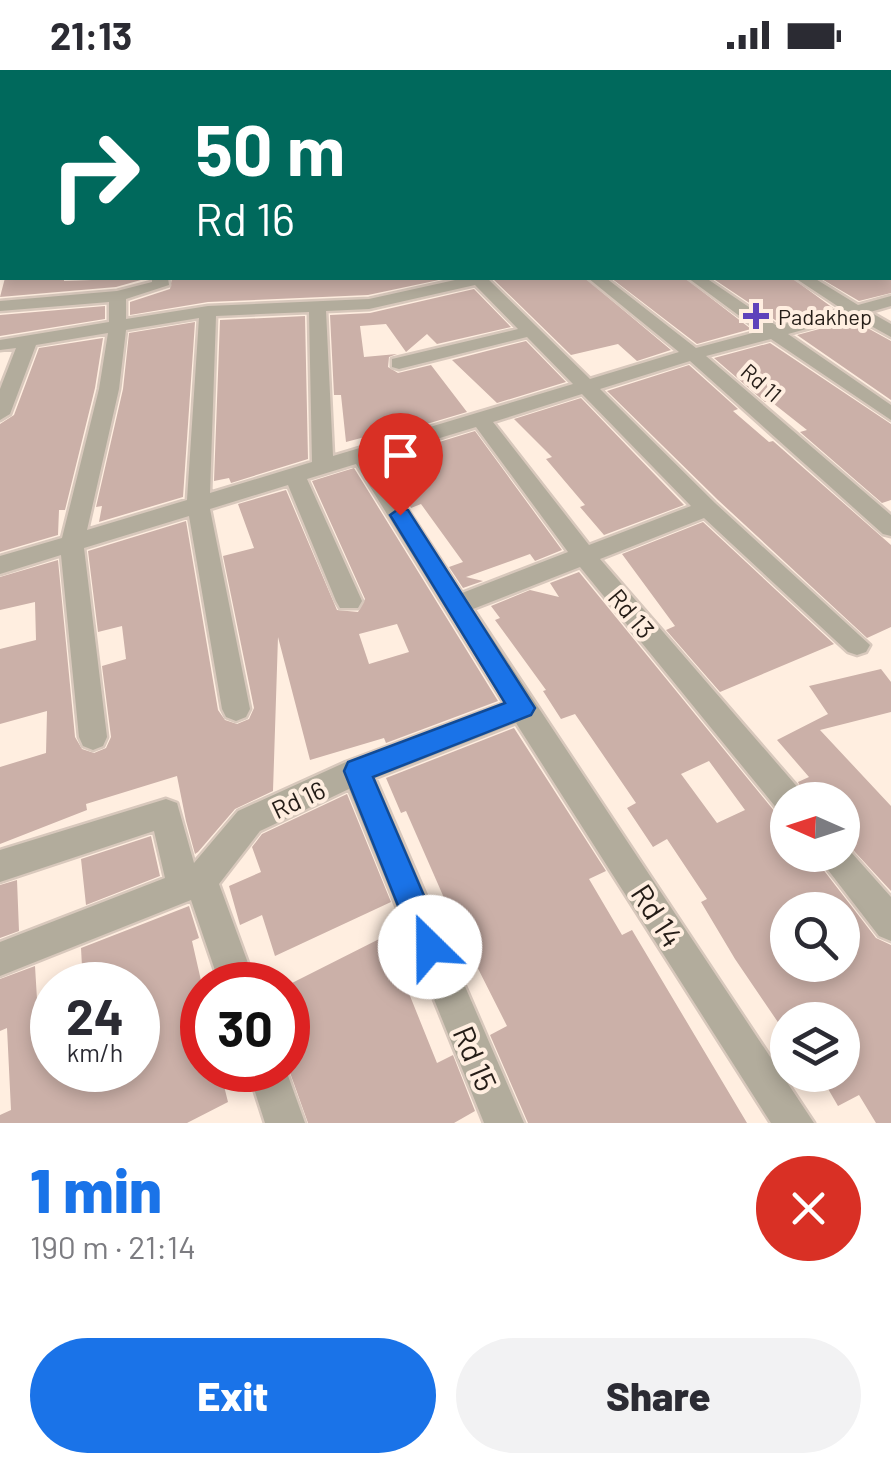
<!DOCTYPE html>
<meta charset="utf-8">
<style>
:root{--surface:#fff;--page:#f2f2f3;--text:#2b2b33;--muted:#7c7c81;--accent:#1a73e8}
body{margin:0;font-family:Barlow,sans-serif;background:var(--page);color:var(--text);height:100vh;display:flex;flex-direction:column;font-size:38px;white-space:nowrap}
*{box-sizing:border-box;margin:0}
p{font-size:32px;color:var(--muted)}
.icon{flex:none;width:55px;height:55px;fill:none;stroke:currentColor;stroke-width:2;stroke-linecap:round;stroke-linejoin:round}
.map{position:relative;height:1053px;overflow:hidden}
.details{display:flex;flex-direction:column;background:var(--surface);flex:1}
.details>*{flex:none}
.banner{position:absolute;left:0px;top:0px;width:892px;height:210px;box-shadow:0 5px 15px #0003;background:#00695c;color:#fff;overflow:hidden}
.needle{width:65px;rotate:273deg}
.fabs{position:absolute;left:770px;top:712px;display:grid;gap:20px}
.fabs a{display:grid;place-items:center;width:90px;height:90px;border-radius:50%;background:var(--surface);box-shadow:0 5px 15px #0003;font-size:50px}
.speed{position:absolute;left:30px;top:892px;display:flex;gap:20px;font-size:50px;font-weight:700;text-align:center}
.speed>*{display:grid;place-content:center;width:130px;height:130px;border-radius:50%;background:var(--surface);box-shadow:0 5px 15px #0003;line-height:1}
.speed small{font-size:25px;font-weight:400}
.speed .limit{border:15px solid #d22;background:#fff;color:#111}
.pin{position:absolute;display:grid;place-items:center;width:85px;height:85px;color:#fff;margin:-102px -42px;border-radius:50% 50% 50% 0;rotate:-45deg;box-shadow:0 0 10px #0007}
.pin .icon{rotate:45deg}
.me{position:absolute;width:110px;margin:-55px;rotate:337deg;stroke-linejoin:round;filter:drop-shadow(0 0 8px #0008)}
.turn{display:flex;align-items:center;gap:35px;height:210px;padding:0 30px;font-size:45px}
.turn .icon{width:130px;height:130px;stroke-width:2.5}
.turn b{display:block;font-size:70px;line-height:85px}
.round{display:grid;place-items:center;flex:none;width:105px;height:105px;border-radius:52px;background:var(--page)}
.overview{display:flex;align-items:center;justify-content:space-between;height:170px;padding:0 30px}
h1{font-size:60px;font-weight:800;line-height:75px;color:var(--accent)}
.action{display:flex;gap:20px;margin-top:auto;padding:20px 30px}
.action a{flex:1;height:115px;border-radius:60px;background:var(--accent);color:#fff;font-size:40px;font-weight:800;line-height:115px;text-align:center}
.action a+a{background:var(--page);color:var(--text)}
.status{display:flex;justify-content:space-between;align-items:center;height:70px;padding:0 50px;background:var(--surface);direction:ltr}
.status svg{height:28px;fill:currentColor}
.map>svg:first-child{display:block}
.lines{fill:none;stroke-linecap:round;stroke-linejoin:round}
.canal{fill:#c7cfa9;fill-rule:evenodd}
.building{fill:#cbb0a8;fill-rule:evenodd}
.minor-casing{stroke:#d8c8bc;stroke-width:5}
.minor{fill:#b2ac9c;fill-rule:evenodd}
.route{fill:#1a73e8;stroke:#114b97;stroke-width:2.5}
.poi-dot{fill:#5f42bb;stroke:#ffeee0;stroke-width:4}
.labels{text-anchor:middle;dominant-baseline:central;stroke-width:8;stroke-linejoin:round;paint-order:stroke}
.far-poi-label{font-size:22px;fill:#251d17;stroke:#ffeee0;text-anchor:start}
.far-street-label{font-size:22px;fill:#251d17;stroke:#ffeee0}
.street-label{font-size:25px;fill:#251d17;stroke:#ffeee0}
.near-street-label{font-size:30px;fill:#251d17;stroke:#ffeee0}
</style>
<div class="status"><b>21:13</b><svg viewBox="0 0 49 12"><path d="M0 12V9h3v3zM5 12V6h3v6zM10 12V3h3v9zM15 12V0h3v12zM26 1h20v11H26zM47 4h2v5h-2z"/></svg></div>
<div class="map">
<svg width="891" height="1053" viewBox="0 0 891 1053">
<rect width="100%" height="100%" fill="#ffeee0"/>
<g class="lines">
<path class="canal" d="M20,0h8v2h-8z"/>
</g>
<path class="building" d="M5,208h59v3l84,-3 -32,9 -116,10z
M172,208h264l3,2 -71,15 -160,7 -78,13v-13l40,-13z
M492,208h93l86,72 -34,11 -19,-17 -47,11z
M611,208h74l66,51 -54,15z
M712,208h80l41,30 -55,14z
M820,208h71v15l-32,8z
M474,219l37,38 -74,17 -10,-10 -21,18 -20,-28 -26,2 4,31 33,-3 -8,3 -1,10 10,6 33,-8 36,47 -84,25 -3,-4 -34,9 -5,-47h-7l-4,-80 40,-2z
M105,236v13l-105,17v-21z
M305,246l3,143 -77,24 -2,-5 -15,3 6,-161z
M853,250l38,21v59l-94,-65z
M195,252l-12,175 -84,25 3,-16 -6,1 27,-118 6,-56z
M103,268l-8,50 -30,122h-6l-1,25 -58,17v-128l14,-9 25,-67z
M526,271l40,41 -69,21 -45,-43z
M770,273l121,81v76l-9,3 -82,-71 7,-2 -38,-30 -4,2 -51,-44z
M689,295l49,44 -5,2 36,31 4,-1 118,104v82l-24,11 -149,-138 -111,-109z
M581,328l103,107 -80,30 -24,-28 5,-2 -39,-46 6,-2 -38,-38z
M475,361l87,119 -27,11 -5,-7 -64,23 17,4 -20,7 -14,-21 14,-5 -42,-58 -10,4 -17,-26 16,-9 -13,-18z
M354,398l144,233 -112,42 -2,-5 -74,22 -32,-123 -5,154 -38,18 -37,43 -3,2 -9,-33 -9,-45 -91,28 1,6 -87,34v-77l46,-14 1,-42 -47,13v-75l36,-9 -1,-38 -35,8v-33l58,-17 17,177 7,12 12,4 12,-5 5,-11 -9,-71 24,-7 -4,-33 -24,6 -10,-81 98,-30 32,189 7,10 12,4 12,-5 5,-11 -31,-152 31,-8 -16,-44 48,-14 51,120 21,2 7,-13 -53,-118zM397,554l12,28 -40,12 -10,-30z
M703,452l131,122 -114,48 -54,-62 9,-4 -53,-72z
M579,502l196,240 13,5v38h28l6,13 54,70 15,7v178h-15l-17,-28 -21,11 -18,-31h22v-55l-54,-1v18l-53,-78 -34,-57 6,-3 -40,-60 -14,8 -26,-39 9,-5 -61,-89 -14,5 -18,-28 3,-1 -51,-70 5,-2 -9,-12 39,-16 29,7 -9,-14zM709,691l36,49 -28,13 -36,-49zM788,840h54v55h-54z
M881,599l10,13v30l-71,18 71,76v85l-49,-53v-38h-35l-9,-18 11,-5 -32,-37 51,-26 -19,-28z
M514,658l92,143 -17,8 33,56 10,-5 115,193h-219l-38,-88 17,-9 -52,-103 -49,-112 -5,2 -15,-35z
M347,724l44,108 -116,54 -13,-41 -22,10 -11,-39 32,-14 -9,-25 10,-13z
M151,766l9,40 -74,29 -5,-46z
M17,810l2,51 -19,7v-53z
M189,836l10,32 -7,3 10,44v85h18l8,32 -41,21h-187v-8l11,-5 -4,-82 -7,3v-52l35,-13 4,66 13,-6v44h86v-85h-55l-2,-37z
M401,858l21,51 -16,7 31,77 16,-8 22,56 -21,12h-146l-20,-56v-82z"/>
<g class="lines">
<g class="minor-casing">
<path id="minor" d="M226,0h10v2h-10z
M509,0h11l1,2h-10z
M765,0h13l1,2h-12z
M891,9v7h-1v-7z
M890,33h1v7h-1z
M890,68h1v8h-1z
M890,93h1v9h-1z
M0,134h2v8h-2z
M890,181l1,1v10l-1,-1z
M0,196h2v10h-2z
M152,208h16l1,7 -43,14v20l82,-13 161,-7 95,-21h23l103,101 89,-27 -91,-74h18l90,70 64,-17 -72,-53h18l71,48 65,-17 -47,-31h19l44,27 33,-9v10l-21,6 21,12v13l-38,-21 -65,18 103,71v15l-120,-81 -65,17 185,159v21l-8,-2 -193,-173 -90,28 115,114 155,142 -4,7 -9,3 -9,-3 -144,-134 -104,41 200,231 4,10h-16v14l-10,-4 -198,-243 -107,42 341,514h-43l-255,-400 -141,55 149,345h-40l-135,-334 -89,42 -41,53 37,101h-36l-29,-85 -191,76v-34l165,-64 -11,-47 -154,51v-32l166,-51 11,4 17,60 44,-52 108,-49 158,-59 -148,-239 -49,15 55,122 -4,7h-18l-4,-7 -48,-116 -78,24 40,200 -4,8 -10,4 -10,-4 -4,-8 -33,-193 -105,32 23,189 -4,9 -10,4 -10,-4 -4,-9 -18,-182 -61,19v-18l62,-18 37,-149 9,-56 -72,12 -26,69 -10,6v-31l16,-41 -16,2v-10l109,-18v-20l-109,9v-10l117,-10 35,-9zM475,215l43,44 -126,30v8l7,2 128,-32 46,47 -240,72 -7,-145 43,-2zM309,242l3,150 -102,31 6,-177zM199,248l-12,182 -100,30 32,-141 7,-59zM582,324l109,112 -102,39 -96,-123zM476,357l92,125 -106,41 -88,-135z
M842,772l49,55v44l-12,-5 -54,-70 -5,-11h22z
M248,1000h38l19,53h-40z"/>
</g>
<use href="#minor" class="minor"/>
</g>
<path class="route" d="M400,438l8,2 127,198 -4,7 -158,62 73,170 -4,11 -12,5 -11,-5 -75,-187 4,-9 157,-59 -115,-188z"/>
<path class="poi-dot" d="M751 231h10v10h10v10h-10v10h-10v-10h-10v-10h10z"/>
<g class="labels">
<g class="far-poi-label">
<text x="778" y="246">Padakhep</text>
</g>
<g class="far-street-label">
<text transform="translate(762 312) rotate(41)">Rd 11</text>
</g>
<g class="street-label">
<text transform="translate(632 543) rotate(50)">Rd 13</text>
<text transform="translate(298 729) rotate(-25)">Rd 16</text>
</g>
<g class="near-street-label">
<text transform="translate(658 845) rotate(57)">Rd 14</text>
<text transform="translate(476 988) rotate(67)">Rd 15</text>
</g>
</g>
</svg>
<div class="fabs">
<a><svg class="needle" viewBox="-14 -14 28 28"><path d="M0-13l5 13h-10z" fill="#e53935"/><path d="M0 13l5-13h-10z" fill="#7c7c81"/></svg></a>
<a><svg class="icon" aria-label="search" viewBox="0 0 24 24"><circle cx="10" cy="10" r="6"/><path d="M15 15l6 6"/></svg></a>
<a><svg class="icon" aria-label="layers" viewBox="0 0 24 24"><path d="M12 4l9 5-9 5-9-5zM3 14l9 5 9-5"/></svg></a>
</div>
<div class="speed"><div>24<small>km/h</small></div><div class="limit">30</div></div>
<div class="pin" style="left:400px;top:445px;background:#d93025"><svg class="icon" aria-label="arrive" viewBox="0 0 24 24"><path d="M6 21V4h12l-3 4 3 4H6"/></svg></div>
<svg class="me" style="left:430px;top:877px" viewBox="-20 -20 40 40"><circle r="19" fill="#fff"/><path d="M0-13L10 11 0 6-10 11z" fill="#1a73e8"/></svg>
<div class="banner">
<div class="turn"><svg class="icon" aria-label="right" viewBox="0 0 24 24"><path d="M7 20v-9h11M14 6l5 5-5 5"/></svg><div><b>50 m</b>Rd 16</div></div>
</div>
</div>
<section class="details">
<div class="overview"><div><h1>1 min</h1><p>190 m · 21:14</p></div><a class="round" style="background:#d93025;color:#fff"><svg class="icon" aria-label="close" viewBox="0 0 24 24"><path d="M6 6l12 12M18 6L6 18"/></svg></a></div>
<div class="action"><a>Exit</a><a>Share</a></div>
</section>
